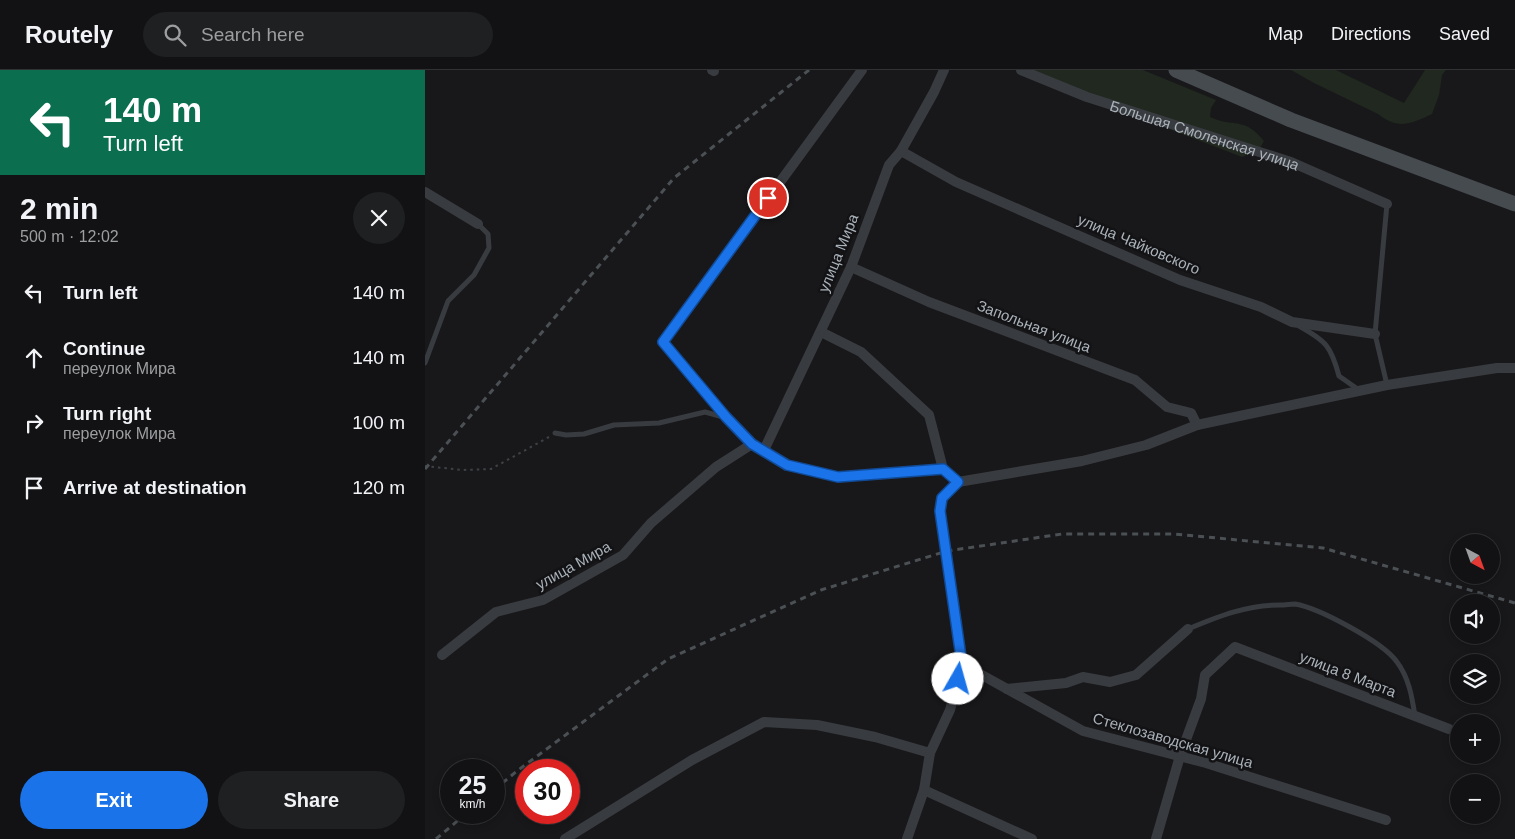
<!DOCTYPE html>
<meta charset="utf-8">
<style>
:root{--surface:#121214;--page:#1f2022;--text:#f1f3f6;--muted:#9c9ea0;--line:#313234;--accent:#1a73e8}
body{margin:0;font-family:Helvetica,sans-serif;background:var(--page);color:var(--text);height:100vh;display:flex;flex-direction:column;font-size:19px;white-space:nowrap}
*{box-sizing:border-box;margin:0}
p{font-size:16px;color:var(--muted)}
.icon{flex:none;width:28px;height:28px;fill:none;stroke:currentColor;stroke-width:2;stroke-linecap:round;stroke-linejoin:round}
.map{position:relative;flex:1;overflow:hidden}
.side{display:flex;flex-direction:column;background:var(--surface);width:425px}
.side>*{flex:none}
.hud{background:#0b6e4f;color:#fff;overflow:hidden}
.needle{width:32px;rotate:139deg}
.tools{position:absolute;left:1025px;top:464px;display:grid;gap:10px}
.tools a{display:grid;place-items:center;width:50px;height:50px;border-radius:50%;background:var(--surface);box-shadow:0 2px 8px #0003,0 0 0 1px var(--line);font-size:25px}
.speed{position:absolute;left:15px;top:689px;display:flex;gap:10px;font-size:25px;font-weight:700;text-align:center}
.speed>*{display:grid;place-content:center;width:65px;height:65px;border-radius:50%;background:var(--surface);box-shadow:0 2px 8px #0003,0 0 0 1px var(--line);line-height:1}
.speed small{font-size:12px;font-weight:400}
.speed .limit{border:8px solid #d22;background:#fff;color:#111}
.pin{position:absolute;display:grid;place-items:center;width:42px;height:42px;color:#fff;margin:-21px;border:2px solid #fff;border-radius:50%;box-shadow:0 1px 5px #0007}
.me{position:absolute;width:55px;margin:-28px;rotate:7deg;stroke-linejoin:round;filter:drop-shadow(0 0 4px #0008)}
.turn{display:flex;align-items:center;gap:18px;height:105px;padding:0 20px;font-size:22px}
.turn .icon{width:65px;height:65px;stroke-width:2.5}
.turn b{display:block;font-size:35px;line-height:42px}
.round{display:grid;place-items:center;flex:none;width:52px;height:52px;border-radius:26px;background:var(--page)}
.overview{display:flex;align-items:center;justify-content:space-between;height:85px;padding:0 20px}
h1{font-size:30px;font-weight:700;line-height:38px}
.action{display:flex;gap:10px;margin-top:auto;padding:10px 20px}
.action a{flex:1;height:58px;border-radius:30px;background:var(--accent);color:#fff;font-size:20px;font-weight:700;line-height:58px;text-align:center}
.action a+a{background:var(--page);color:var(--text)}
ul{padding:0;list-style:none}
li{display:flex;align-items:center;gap:15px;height:65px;padding:0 20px}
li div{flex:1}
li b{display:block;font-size:19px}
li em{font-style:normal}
header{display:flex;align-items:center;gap:30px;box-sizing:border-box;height:70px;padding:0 25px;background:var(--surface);border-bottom:1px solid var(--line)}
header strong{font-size:24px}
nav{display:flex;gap:28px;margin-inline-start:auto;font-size:18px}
.search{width:350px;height:45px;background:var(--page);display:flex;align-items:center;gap:12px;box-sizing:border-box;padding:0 18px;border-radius:28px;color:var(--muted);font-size:19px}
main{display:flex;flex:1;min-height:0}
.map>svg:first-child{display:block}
.green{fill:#20281f}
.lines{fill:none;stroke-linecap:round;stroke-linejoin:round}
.path{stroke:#3e4246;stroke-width:2;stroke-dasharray:2.5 4;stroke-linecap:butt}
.lane{stroke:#383b3f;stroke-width:5}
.street{stroke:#383b3f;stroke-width:10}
.secondary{stroke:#464b4f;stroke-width:15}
.rail{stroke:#4b5054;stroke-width:3;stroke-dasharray:6 5;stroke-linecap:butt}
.route-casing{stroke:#114b97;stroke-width:12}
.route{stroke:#1a73e8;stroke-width:9}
.labels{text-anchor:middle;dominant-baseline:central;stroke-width:5;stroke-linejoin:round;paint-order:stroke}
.street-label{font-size:15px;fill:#aab2ba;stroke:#131315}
</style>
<header>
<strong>Routely</strong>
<div class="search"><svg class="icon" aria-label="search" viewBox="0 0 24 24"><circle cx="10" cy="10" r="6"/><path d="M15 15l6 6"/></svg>Search here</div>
<nav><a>Map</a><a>Directions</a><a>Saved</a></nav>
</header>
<main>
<section class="side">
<div class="hud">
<div class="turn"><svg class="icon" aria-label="left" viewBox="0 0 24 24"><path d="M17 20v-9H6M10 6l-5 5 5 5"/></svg><div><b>140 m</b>Turn left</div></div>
</div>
<div class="overview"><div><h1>2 min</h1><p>500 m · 12:02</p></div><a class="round"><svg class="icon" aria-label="close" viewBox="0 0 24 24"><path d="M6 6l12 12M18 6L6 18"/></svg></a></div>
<ul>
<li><svg class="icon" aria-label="left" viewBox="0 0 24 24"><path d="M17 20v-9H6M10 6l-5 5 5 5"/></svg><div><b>Turn left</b></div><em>140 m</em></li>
<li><svg class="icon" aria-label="ahead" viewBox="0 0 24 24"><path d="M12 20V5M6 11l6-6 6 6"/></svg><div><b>Continue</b><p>переулок Мира</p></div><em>140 m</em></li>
<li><svg class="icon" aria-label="right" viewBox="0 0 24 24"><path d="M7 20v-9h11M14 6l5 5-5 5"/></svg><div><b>Turn right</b><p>переулок Мира</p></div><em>100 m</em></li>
<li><svg class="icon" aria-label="arrive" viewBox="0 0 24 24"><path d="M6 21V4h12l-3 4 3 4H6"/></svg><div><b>Arrive at destination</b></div><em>120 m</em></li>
</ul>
<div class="action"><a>Exit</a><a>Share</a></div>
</section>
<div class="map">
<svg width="1090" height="769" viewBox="0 0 1090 769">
<rect width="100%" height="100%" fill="#18181a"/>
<path class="green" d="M607,0h111l73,30 -5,8 -1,9c24,11 34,-1 54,24l-5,9 -17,7 -109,-42z
M866,0h45l68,33 21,-33h21l-4,5 -3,20 -7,19c-21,10 -34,16 -54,0l-64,-31z"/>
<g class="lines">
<path class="path" d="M0,396l37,4 29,-1 58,-32"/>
<path class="lane" d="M874,256c27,15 32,20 40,50l20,14
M0,293l23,-62 26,-26 15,-27 -1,-14 -10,-10
M962,315l-12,-51 12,-130
M130,363l11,2 18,-1 30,-9 45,-2 46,-11 18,5
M763,559c31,-13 59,-24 92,-24 5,0 11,-1 15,-1 24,4 88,38 102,58 12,16 15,35 18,54"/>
<g class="street">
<path d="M287,0l2,1"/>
<path d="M437,0l-199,272 63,75 26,27 35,21 51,12 105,-8 15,13"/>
<path id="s1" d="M596,0l66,27 204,65 96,42"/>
<path d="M476,81l55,31 224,98 81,27 31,15 83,12"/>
<path d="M0,122l53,32"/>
<path d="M426,197l78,35 206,78 32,27 24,6 6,12"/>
<path d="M396,262l40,20 68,63 14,54"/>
<path d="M339,380l87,-183 38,-102 12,-14 33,-59 10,-22"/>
<path d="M17,585l54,-43 47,-12 80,-45 28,-32 65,-56 36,-23"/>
<path d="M537,594l121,67 123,32 180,57"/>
<path d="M582,619l59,-6 17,-6 27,5 26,-7 52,-46"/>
<path d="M499,720l108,49"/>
<path d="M140,769l127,-79 72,-38 53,3 58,12 55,16"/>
<path d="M482,769l17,-49 6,-37 20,-43 12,-46 -22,-153 2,-13 16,-16 124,-21 64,-16 51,-20 190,-40 110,-17h18"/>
<path d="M731,769l24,-83 21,-57 4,-24 30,-28 214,82"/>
</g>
<path class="secondary" d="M751,0l115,50 224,84"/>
<path class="rail" d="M0,399l249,-291 135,-108
M69,720l23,-19 151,-112 153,-69 126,-39 115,-17h112l149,14 192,55
M11,769l32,-27"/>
</g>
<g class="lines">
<g class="route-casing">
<path id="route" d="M343,128l-105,144 63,75 26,27 35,21 51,12 105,-8 15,13 -16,16 -2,13 22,153 -4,15"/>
</g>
<use href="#route" class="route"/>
</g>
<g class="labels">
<g class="street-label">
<text stroke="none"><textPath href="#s1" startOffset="195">Большая Смоленская улица</textPath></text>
<text transform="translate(714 174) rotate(23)">улица Чайковского</text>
<text transform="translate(413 183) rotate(-68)">улица Мира</text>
<text transform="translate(609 256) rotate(21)">Запольная улица</text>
<text transform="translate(148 495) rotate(-29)">улица Мира</text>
<text transform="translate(923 604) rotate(21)">улица 8 Марта</text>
<text transform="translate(748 670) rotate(16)">Стеклозаводская улица</text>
</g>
</g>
</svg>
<div class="tools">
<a><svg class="needle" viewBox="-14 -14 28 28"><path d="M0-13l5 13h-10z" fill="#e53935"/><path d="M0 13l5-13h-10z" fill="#9c9ea0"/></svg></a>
<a><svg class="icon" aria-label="sound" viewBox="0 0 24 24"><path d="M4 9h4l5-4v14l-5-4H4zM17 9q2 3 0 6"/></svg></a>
<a><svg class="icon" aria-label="layers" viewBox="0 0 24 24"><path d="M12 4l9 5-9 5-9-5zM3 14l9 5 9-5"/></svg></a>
<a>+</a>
<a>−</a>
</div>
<div class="speed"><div>25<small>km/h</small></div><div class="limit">30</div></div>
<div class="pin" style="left:343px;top:128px;background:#d93025"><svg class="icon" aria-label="arrive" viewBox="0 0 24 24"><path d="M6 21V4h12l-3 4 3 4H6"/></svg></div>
<svg class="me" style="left:533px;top:609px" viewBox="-20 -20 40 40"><circle r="19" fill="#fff"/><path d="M0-13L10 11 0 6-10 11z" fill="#1a73e8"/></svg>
</div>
</main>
